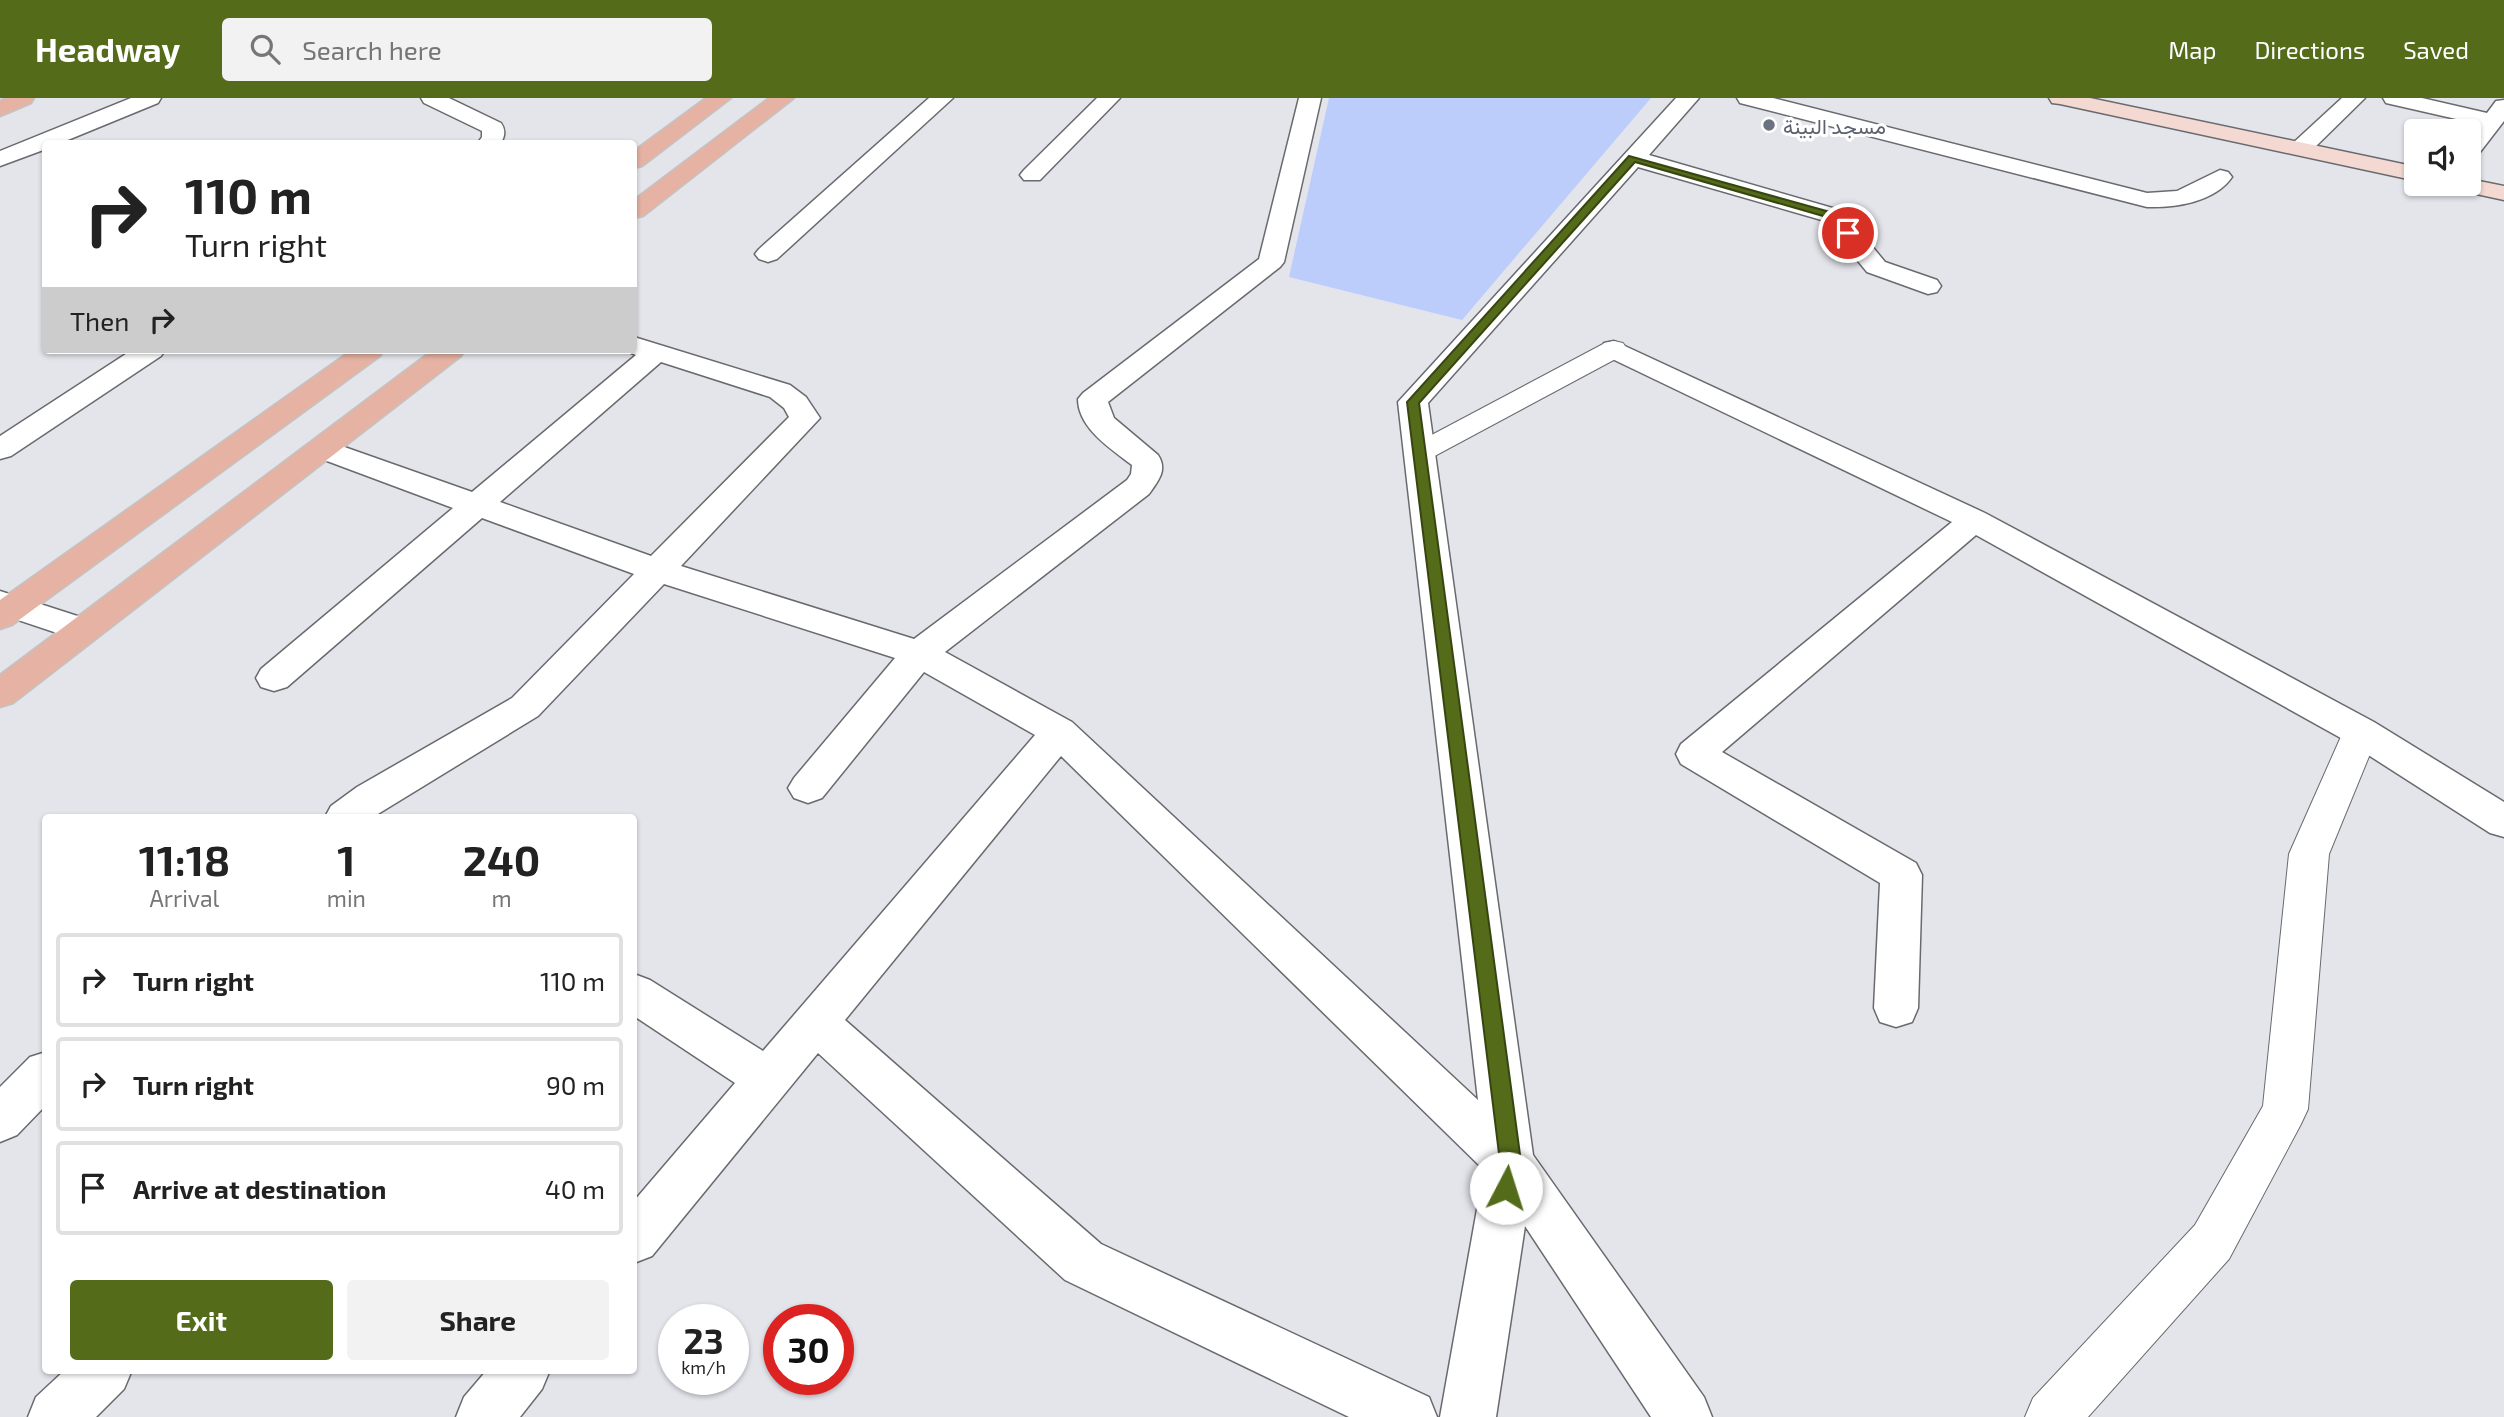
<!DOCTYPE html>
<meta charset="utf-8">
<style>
:root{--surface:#fff;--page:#f2f2f2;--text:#222;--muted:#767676;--line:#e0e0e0;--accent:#546b1a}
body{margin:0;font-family:"Exo 2",Vazirmatn,sans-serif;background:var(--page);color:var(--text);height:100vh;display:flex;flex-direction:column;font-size:26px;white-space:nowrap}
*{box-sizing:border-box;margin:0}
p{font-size:23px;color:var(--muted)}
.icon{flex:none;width:38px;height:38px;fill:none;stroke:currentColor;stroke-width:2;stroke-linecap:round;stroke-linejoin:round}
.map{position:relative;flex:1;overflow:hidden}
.drawer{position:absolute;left:42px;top:716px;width:595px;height:560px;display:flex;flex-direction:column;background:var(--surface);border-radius:7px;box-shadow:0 2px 5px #0004}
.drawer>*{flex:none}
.banner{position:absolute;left:42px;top:42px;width:595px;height:214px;border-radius:7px;box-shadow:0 2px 5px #0004;background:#fff;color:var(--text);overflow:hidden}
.fabs{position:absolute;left:2404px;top:21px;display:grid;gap:14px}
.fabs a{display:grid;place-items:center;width:77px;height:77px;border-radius:7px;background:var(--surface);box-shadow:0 2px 5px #0004;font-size:35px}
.speed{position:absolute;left:658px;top:1206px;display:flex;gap:14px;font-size:35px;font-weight:700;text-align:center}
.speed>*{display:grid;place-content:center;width:91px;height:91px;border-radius:50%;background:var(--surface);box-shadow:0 2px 5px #0004;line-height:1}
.speed small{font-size:18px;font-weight:400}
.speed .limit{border:10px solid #d22;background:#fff;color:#111}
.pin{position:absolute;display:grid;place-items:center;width:60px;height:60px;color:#fff;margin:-30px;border:4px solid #fff;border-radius:50%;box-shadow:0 2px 7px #0007}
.me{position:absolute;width:77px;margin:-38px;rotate:5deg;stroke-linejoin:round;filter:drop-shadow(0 0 5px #0008)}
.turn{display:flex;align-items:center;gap:24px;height:147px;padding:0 28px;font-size:32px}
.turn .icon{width:91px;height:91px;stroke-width:2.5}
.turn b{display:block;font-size:49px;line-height:60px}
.then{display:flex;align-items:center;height:66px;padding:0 28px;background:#0003;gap:14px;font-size:26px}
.eta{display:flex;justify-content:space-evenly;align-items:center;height:119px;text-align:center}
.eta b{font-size:42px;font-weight:700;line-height:49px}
.action{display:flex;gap:14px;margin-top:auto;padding:14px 28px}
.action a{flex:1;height:80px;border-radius:7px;background:var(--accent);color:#fff;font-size:28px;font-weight:700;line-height:80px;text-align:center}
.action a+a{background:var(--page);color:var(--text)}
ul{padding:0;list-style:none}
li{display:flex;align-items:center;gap:21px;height:94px;margin:0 14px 10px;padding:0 14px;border:4px solid var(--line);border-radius:7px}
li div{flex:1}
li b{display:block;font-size:26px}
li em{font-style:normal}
header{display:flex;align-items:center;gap:42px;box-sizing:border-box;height:98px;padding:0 35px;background:var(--accent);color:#fff}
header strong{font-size:33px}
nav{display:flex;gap:38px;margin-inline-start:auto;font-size:24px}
.search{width:490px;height:63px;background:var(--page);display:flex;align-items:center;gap:18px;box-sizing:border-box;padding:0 24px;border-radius:7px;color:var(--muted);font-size:26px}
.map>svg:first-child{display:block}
.green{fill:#bcccfb}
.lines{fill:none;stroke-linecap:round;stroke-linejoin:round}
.lane-casing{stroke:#686a6e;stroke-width:2}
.street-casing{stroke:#686a6e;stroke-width:3}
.secondary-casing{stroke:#686a6e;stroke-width:3}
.primary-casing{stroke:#c3c3c4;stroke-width:3}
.lane{fill:#fff;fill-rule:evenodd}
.street{fill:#fff;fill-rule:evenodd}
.secondary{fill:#f3d9d1;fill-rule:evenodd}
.primary{fill:#e6b2a3;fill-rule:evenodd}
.route{fill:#546b1a;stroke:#374611;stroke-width:2}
.worship-dot{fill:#6b7280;stroke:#fff;stroke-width:2.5}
.labels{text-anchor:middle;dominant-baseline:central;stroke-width:6;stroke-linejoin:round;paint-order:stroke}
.far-worship-label{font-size:21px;fill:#5b616d;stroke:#fff;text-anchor:start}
</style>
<header>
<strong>Headway</strong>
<div class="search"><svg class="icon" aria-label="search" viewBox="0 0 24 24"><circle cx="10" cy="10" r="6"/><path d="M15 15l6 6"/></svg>Search here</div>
<nav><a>Map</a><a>Directions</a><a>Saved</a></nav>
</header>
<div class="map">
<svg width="2504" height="1319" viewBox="0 0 2504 1319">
<rect width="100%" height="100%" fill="#e3e5eb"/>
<path class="green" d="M1329,0h322l-189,222 -173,-43z"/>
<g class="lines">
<g class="lane-casing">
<path id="lane" d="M1614,243l9,2 4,6 -4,6 -194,104 -10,3 -10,-3 -5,-6 5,-6 196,-104z
M2361,621l13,4 5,9 -50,122 -21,255 -7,15 -72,135 -141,158h-63l8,-19 162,-173 68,-119 26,-252 54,-122 5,-9z"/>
</g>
<g class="street-casing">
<path id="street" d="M131,0h30l-3,5 -100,41h-12v5l-46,17v-15z
M421,0h28l52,25c5,7 4,14 -1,21h-23l5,-7v-6l-58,-28z
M929,0h24l-176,161 -9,3 -9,-3 -4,-5 4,-5z
M1097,0h23l-80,82h-16l-4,-5 4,-5z
M1299,0h22l-37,164 -4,5 -172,135 6,16 44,37c10,15 0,26 -9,39l-204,158 127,70 406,378 -80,-698 278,-304h23l-50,57 194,56 42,51 52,18 4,6 -4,6 -9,2 -61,-22 -42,-51 -187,-54 -210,236 105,752 171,242 8,20h-61l-126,-191 -29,191h-56l44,-247 -423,-414 -216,264 256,224 328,153 8,20h-88l-284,-137 -247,-227 -166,203 -18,7v-62l101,-118 -101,-67v-42l16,6 113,71 272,-316 -111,-63 -102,126 -14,5 -14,-5 -6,-10 6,-10 101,-120 -231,-74 -126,132 -165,101h-48l6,-11 26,-19 155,-89 122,-124 -152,-56 -195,169 -13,4 -13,-4 -5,-9 5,-9 192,-161 -142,-53 -4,-6 4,-6 11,-3 11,3 139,49 164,-137 -12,-5h10v-13l156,48 16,12 14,21 -139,148 233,73 213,-159 4,-6 1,-9c-21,-16 -54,-37 -54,-66l5,-6 176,-134zM661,264l109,35 14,11 5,9 -138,139 -151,-54z
M1737,0h36l374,95 30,-2 43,-21 8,2 4,5c-17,25 -57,31 -85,30l-407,-104z
M2342,0h23l-56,55h-16l-3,-5 3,-5z
M2383,0h39l65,15 9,-12 8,-1v21l-27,35 -8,2v-22l9,-12 -92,-21z
M1614,243l371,172 389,209 130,80v35l-14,-4 -142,-91 -372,-207 -254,217 194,111 6,12 -4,133 -6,14 -16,5 -16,-5 -6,-14 6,-125 -199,-119 -5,-10 5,-10 271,-222 -348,-167 -4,-6 4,-6z
M132,252h33l-4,6 -150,100 -11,3v-23z
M0,493l96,31 6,8 -6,8 -12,4 -84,-28z
M46,954v53l-29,30 -17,7v-55l30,-30z
M65,1272h67l-8,19 -28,28h-68l8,-20z
M487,1272h63l-8,19 -22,28h-64l8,-20z"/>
</g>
<g class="secondary-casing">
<path id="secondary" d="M2049,0h41l327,69v14l-357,-77 -8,-1z
M2469,81l35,7v14l-51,-11 -4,-5h20z"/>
</g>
<g class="primary-casing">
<path id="primary" d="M6,0h28l-3,5 -31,13v-15z
M706,0h25l-89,68 -8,2v-17z
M769,0h25l-151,118 -9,2v-18z
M352,252h32l-4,6 -368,269 -12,4v-29z
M433,252h32l-4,6 -448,347 -13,4v-32z"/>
</g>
<use href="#lane" class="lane"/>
<use href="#street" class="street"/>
<use href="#secondary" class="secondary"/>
<use href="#primary" class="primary"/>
</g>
<path class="route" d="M1629,58l208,58 16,19 -9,2 -14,-17 -195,-56 -216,241 102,759 -8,33 -7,3 -7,-3 -3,-7 4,-26 -93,-760z"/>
<circle class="worship-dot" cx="1769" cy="27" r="7"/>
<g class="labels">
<g class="far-worship-label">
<text x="1783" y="27">مسجد البينة</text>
</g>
</g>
</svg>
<div class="fabs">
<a><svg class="icon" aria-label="sound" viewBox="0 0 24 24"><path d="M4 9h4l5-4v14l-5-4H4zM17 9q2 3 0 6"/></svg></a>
</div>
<div class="speed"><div>23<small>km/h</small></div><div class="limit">30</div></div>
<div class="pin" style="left:1848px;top:135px;background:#d93025"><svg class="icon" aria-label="arrive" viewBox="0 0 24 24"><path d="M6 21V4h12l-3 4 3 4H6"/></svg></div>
<svg class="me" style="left:1506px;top:1090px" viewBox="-20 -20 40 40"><circle r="19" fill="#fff"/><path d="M0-13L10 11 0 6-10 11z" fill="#546b1a"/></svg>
<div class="banner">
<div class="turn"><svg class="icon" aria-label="right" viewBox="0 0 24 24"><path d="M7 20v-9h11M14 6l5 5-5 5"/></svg><div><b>110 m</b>Turn right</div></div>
<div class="then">Then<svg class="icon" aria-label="right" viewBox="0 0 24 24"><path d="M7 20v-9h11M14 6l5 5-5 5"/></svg></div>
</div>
<section class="drawer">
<div class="eta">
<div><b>11:18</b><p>Arrival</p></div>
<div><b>1</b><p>min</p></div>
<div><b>240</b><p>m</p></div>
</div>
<ul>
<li><svg class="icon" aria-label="right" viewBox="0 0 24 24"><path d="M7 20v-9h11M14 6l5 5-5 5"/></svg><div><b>Turn right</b></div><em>110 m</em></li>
<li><svg class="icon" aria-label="right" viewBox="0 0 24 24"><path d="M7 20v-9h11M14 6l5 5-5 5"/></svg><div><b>Turn right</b></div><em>90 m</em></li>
<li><svg class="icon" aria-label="arrive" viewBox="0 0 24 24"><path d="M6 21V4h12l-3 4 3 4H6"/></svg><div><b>Arrive at destination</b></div><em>40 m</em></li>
</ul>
<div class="action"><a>Exit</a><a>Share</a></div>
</section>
</div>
